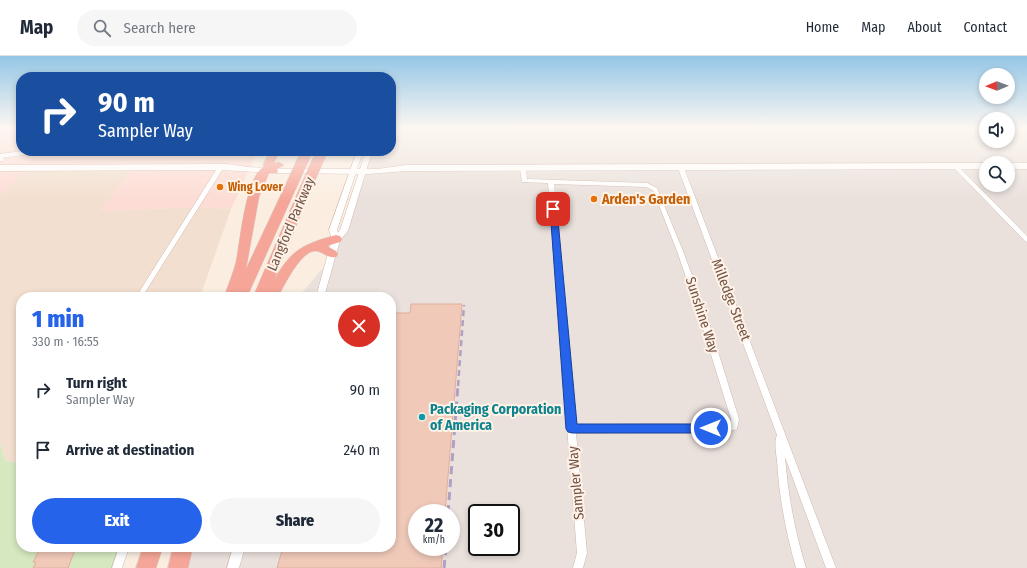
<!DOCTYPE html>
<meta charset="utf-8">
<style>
:root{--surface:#fff;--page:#f6f6f7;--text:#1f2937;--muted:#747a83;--line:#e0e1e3;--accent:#2563eb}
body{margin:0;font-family:"Fira Sans Condensed",sans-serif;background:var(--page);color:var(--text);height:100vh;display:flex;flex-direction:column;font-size:15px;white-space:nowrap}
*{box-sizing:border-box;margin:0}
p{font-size:13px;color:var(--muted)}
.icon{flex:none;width:22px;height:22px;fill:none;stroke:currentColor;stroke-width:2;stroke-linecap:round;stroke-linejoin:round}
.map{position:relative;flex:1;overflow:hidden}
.details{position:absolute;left:16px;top:236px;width:380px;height:260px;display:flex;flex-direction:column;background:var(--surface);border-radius:16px;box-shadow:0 2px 6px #0003}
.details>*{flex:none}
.banner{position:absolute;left:16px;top:16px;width:380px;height:84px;border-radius:16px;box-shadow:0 2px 6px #0003;background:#1a4fa0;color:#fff;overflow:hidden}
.needle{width:26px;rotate:269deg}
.tools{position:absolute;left:979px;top:12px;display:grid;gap:8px}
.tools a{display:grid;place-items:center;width:36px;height:36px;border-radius:50%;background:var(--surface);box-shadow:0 2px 6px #0003;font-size:20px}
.speed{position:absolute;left:408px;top:448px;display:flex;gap:8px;font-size:20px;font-weight:700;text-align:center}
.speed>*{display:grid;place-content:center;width:52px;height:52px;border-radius:50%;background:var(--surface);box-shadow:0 2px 6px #0003;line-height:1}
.speed small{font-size:10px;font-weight:400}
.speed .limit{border:2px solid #111;border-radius:6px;background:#fff;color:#111}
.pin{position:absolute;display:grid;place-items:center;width:34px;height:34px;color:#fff;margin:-17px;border-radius:8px;box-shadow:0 2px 6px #0006}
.me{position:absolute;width:44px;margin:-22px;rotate:270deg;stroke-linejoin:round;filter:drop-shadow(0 0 3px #0008)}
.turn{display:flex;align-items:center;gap:14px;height:84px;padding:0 16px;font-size:18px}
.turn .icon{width:52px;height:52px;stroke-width:2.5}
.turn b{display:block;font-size:28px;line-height:34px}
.round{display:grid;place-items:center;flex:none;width:42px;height:42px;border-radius:21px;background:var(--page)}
.overview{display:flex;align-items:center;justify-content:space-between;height:68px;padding:0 16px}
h1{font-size:24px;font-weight:800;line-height:30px;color:var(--accent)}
.cta{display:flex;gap:8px;margin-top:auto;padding:8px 16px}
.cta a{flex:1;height:46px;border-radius:24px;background:var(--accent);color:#fff;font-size:16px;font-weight:800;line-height:46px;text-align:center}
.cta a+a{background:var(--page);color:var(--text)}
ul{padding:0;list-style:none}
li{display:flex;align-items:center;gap:12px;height:60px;padding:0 16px}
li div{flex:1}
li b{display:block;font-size:15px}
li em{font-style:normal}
header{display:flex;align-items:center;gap:24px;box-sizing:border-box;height:56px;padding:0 20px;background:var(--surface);border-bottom:1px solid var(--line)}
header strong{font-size:19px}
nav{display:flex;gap:22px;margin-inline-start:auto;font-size:14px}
.search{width:280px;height:36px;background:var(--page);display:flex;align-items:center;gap:10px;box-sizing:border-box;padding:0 14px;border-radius:22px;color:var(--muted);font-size:15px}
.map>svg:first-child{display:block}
.residential{fill:#f3dfcf}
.commercial{fill:#fcdcd4}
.industrial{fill:#eae1dc;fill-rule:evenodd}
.green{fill:#d5e8c0}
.building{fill:#f0c9b9;stroke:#e2ae9a}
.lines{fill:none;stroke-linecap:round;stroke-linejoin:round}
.minor-casing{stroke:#ceb7ab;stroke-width:1}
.tertiary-casing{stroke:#ceb7ab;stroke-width:1}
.secondary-casing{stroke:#d1b6a8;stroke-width:1}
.motorway-casing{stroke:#d8cfcc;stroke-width:1}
.minor{fill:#fff;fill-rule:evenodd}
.tertiary{fill:#fff;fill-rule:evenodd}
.secondary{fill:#fff;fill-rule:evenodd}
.motorway{fill:#f5a698;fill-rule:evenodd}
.rail-far1{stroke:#b0a0c4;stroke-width:2.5;stroke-dasharray:6 4;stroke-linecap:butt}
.rail{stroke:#b0a0c4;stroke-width:3;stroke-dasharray:8 5;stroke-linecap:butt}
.motorway-bridge-casing{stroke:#d8cfcc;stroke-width:12;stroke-linecap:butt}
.motorway-bridge{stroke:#f5a698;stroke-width:11}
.route{fill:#2563eb;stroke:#184099}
.food-dot{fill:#e8710a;stroke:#fff2e6;stroke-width:1.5}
.culture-dot{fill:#0f9aa8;stroke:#fff2e6;stroke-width:1.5}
.labels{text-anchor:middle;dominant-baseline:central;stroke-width:4;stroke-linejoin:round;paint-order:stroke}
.far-food-label{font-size:12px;font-weight:bold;fill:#c56008;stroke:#fff2e6;text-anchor:start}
.food-label{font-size:14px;font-weight:bold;fill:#c56008;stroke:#fff2e6;text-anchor:start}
.street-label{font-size:14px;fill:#725348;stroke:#fff2e6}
.culture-label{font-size:14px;font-weight:bold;fill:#0d838f;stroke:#fff2e6;text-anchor:start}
</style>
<header>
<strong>Map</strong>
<div class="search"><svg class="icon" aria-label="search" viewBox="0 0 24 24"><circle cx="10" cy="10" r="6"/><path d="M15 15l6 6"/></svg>Search here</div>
<nav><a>Home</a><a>Map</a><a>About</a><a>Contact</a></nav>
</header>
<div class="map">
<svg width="1027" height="512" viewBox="0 0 1027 512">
<rect width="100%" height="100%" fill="#fbeee1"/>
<path class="residential" d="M134,111l-34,44 100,-4 31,2 -31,88h-179v166l-16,-2 -5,-19v-246l28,-28z"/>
<path class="commercial" d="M0,72h21v23h237l-27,58 -31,-2 -100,4 33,-44 -105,1 -28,28z"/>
<path class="industrial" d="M391,72h595v13h22v-13h19v440h-840l6,-21h198v-250h-93l39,-45 32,-101h22zM986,107h22v22h-22zM417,457h34v34h-34zM477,457h34v34h-34z"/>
<path class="green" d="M0,386l5,19 16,2v84h99l-6,21h-114z"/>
<path class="building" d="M411,248h51l-17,209h-28v34h26l-2,21h-164l6,-21h108v-234h19z
M41,491h35l-8,21h-35l3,-6h-3z"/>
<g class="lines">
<g class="minor-casing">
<path id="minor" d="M221,109l3,2 -82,130h-6l82,-130z
M956,109l2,1 69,70v6l-2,-1 -71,-73v-2z
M681,110l3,2 152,400h-10l-41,-111c3,38 10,75 21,111h-10c-10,-35 -17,-71 -19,-108 -1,-7 -3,-18 0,-25l-99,-267z
M523,111l3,2 1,10 120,4 10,5 26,63 24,65 32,103 -2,10 -10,3 -151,1 11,120 -4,15h-10l4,-15 -29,-370 -26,-1 -2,-13zM554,128l92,3 7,3 24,61 22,65 32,103 -1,4 -155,2z
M119,491h10l-7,21h-10z"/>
</g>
<g class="tertiary-casing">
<path id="tertiary" d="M23,95h19l-3,2 -39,5v-4z
M357,95h6l-26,79 1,3 2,-3 26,-79h6l-24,80 -8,9 -16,57h-8l16,-58 -3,-9z
M233,491h12l-6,21h-12z"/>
</g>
<g class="secondary-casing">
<path id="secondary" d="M0,100l4,2 -1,3h-3z
M986,107v6l-580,2 -38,3 -93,-1 -54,-3 -221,1v-6l228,-1 20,3 40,2h90l28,-4z
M1008,107h19v6h-19z"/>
</g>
<g class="motorway-casing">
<path id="motorway" d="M270,95h10l-6,12 5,-1 5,3 -7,4 1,2 -1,2h-8l-10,24 -13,72 39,-83 6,-3 6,3 -50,111h-23c4,-12 9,-23 12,-35 4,-19 10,-88 28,-95l-1,-2z
M307,126l6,3 -39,95c17,-30 29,-36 62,-45l4,1 2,3 -2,3 -13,4 9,5 2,3 -2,3c-8,2 -12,-5 -20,-6 -15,-1 -32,35 -38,46h-25l48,-112z
M143,491h20l-7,21h-20z
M173,491h20l-5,21h-20z"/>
</g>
<use href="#minor" class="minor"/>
<use href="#tertiary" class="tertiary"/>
<use href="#secondary" class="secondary"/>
<use href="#motorway" class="motorway"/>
<path class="rail-far1" d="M458,330l6,-81"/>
<path class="rail" d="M448,457l10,-128
M444,512l2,-21"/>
<g class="motorway-bridge-casing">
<path id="motorway-bridge" d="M307,129l15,-34
M291,130l16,-35"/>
</g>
<use href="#motorway-bridge" class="motorway-bridge"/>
</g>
<linearGradient id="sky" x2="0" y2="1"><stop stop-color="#94c6e6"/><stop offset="0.5" stop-color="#fdf7f2"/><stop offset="1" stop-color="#fdf7f2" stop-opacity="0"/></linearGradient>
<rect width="1027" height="144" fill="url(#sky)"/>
<path class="route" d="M553,151l4,2 20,215h134l4,1 1,3 -1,4 -4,1h-139l-4,-1 -2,-3 -16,-220z"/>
<g class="food-dot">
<circle cx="220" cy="131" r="4"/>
<circle cx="594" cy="143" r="4"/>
</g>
<circle class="culture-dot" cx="422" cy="361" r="4"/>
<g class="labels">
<g class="far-food-label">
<text x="228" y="131">Wing Lover</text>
</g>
<g class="food-label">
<text x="602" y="143">Arden's Garden</text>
</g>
<g class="street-label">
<text transform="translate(291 168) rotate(-67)">Langford Parkway</text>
<text transform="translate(731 244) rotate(69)">Milledge Street</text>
<text transform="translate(702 259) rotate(72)">Sunshine Way</text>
<text transform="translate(576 427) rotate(-95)">Sampler Way</text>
</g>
<g class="culture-label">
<text x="430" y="353">Packaging Corporation<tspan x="430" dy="16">of America</tspan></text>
</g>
</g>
</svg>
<div class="tools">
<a><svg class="needle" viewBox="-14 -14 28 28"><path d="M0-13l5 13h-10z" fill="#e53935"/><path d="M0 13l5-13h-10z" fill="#747a83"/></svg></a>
<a><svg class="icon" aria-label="sound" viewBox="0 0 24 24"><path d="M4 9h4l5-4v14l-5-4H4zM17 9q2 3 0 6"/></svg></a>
<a><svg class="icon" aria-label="search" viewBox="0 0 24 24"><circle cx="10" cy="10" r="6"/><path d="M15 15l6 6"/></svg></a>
</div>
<div class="speed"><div>22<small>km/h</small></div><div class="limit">30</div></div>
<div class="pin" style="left:553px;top:153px;background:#d93025"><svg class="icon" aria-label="arrive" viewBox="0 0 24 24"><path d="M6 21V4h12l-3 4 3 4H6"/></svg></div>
<svg class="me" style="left:711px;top:372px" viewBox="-20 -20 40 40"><circle r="17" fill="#2563eb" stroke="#fff" stroke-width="3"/><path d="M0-11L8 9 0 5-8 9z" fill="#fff"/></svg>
<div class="banner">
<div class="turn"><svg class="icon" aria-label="right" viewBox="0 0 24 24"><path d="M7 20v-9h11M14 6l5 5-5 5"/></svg><div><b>90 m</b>Sampler Way</div></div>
</div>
<section class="details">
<div class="overview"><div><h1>1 min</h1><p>330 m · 16:55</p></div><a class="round" style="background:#d93025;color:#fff"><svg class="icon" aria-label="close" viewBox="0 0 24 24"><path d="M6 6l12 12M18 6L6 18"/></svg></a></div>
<ul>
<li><svg class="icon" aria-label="right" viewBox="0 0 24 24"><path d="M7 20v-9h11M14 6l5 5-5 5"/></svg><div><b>Turn right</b><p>Sampler Way</p></div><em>90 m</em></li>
<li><svg class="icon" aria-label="arrive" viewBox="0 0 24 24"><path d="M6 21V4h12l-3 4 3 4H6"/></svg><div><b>Arrive at destination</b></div><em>240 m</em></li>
</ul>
<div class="cta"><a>Exit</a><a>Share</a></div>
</section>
</div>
